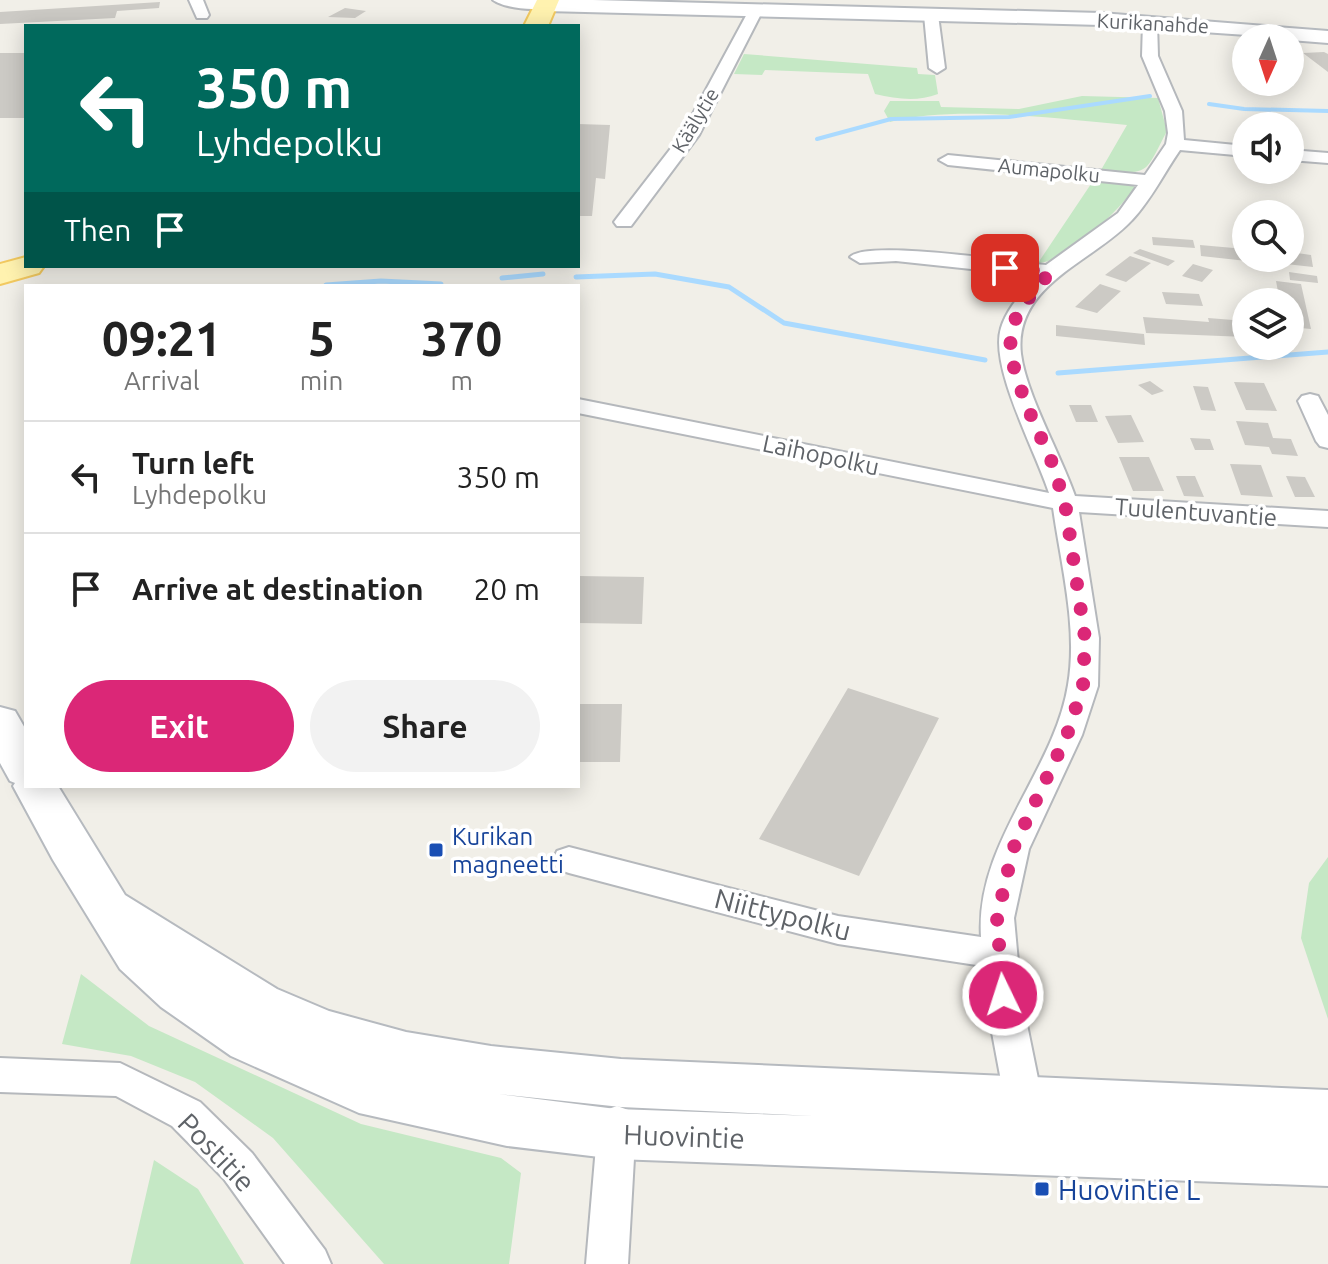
<!DOCTYPE html>
<meta charset="utf-8">
<style>
:root{--surface:#fff;--page:#f2f2f2;--text:#222;--muted:#767676;--line:#e0e0e0;--accent:#db2777}
body{margin:0;font-family:Ubuntu,sans-serif;background:var(--page);color:var(--text);height:100vh;display:flex;flex-direction:column;font-size:30px;white-space:nowrap}
*{box-sizing:border-box;margin:0}
p{font-size:26px;color:var(--muted)}
.icon{flex:none;width:44px;height:44px;fill:none;stroke:currentColor;stroke-width:2;stroke-linecap:round;stroke-linejoin:round}
.map{position:relative;flex:1;overflow:hidden}
.sheet{position:absolute;left:24px;top:284px;width:556px;height:504px;display:flex;flex-direction:column;background:var(--surface);border-radius:0px;box-shadow:0 4px 20px #0003}
.sheet>*{flex:none}
.guide{position:absolute;left:24px;top:24px;width:556px;height:244px;border-radius:0px;box-shadow:0 4px 20px #0003;background:#00695c;color:#fff;overflow:hidden}
.needle{width:52px;rotate:183deg}
.fabs{position:absolute;left:1232px;top:24px;display:grid;gap:16px}
.fabs a{display:grid;place-items:center;width:72px;height:72px;border-radius:50%;background:var(--surface);box-shadow:0 4px 20px #0003;font-size:40px}
.pin{position:absolute;display:grid;place-items:center;width:68px;height:68px;color:#fff;margin:-34px;border-radius:16px;box-shadow:0 4px 12px #0006}
.me{position:absolute;width:88px;margin:-44px;rotate:356deg;stroke-linejoin:round;filter:drop-shadow(0 0 6px #0008)}
.turn{display:flex;align-items:center;gap:28px;height:168px;padding:0 40px;font-size:36px}
.turn .icon{width:104px;height:104px;stroke-width:2.5}
.turn b{display:block;font-size:56px;line-height:68px}
.then{display:flex;align-items:center;height:76px;padding:0 40px;background:#0003;gap:16px;font-size:30px}
.eta{display:flex;justify-content:space-evenly;align-items:center;height:136px;text-align:center}
.eta b{font-size:48px;font-weight:600;line-height:56px}
.action{display:flex;gap:16px;margin-top:auto;padding:16px 40px}
.action a{flex:1;height:92px;border-radius:48px;background:var(--accent);color:#fff;font-size:32px;font-weight:600;line-height:92px;text-align:center}
.action a+a{background:var(--page);color:var(--text)}
ul{padding:0;list-style:none}
li{display:flex;align-items:center;gap:24px;height:112px;padding:0 40px;border-top:2px solid var(--line)}
li div{flex:1}
li b{display:block;font-size:30px}
li em{font-style:normal}
.map>svg:first-child{display:block}
.green{fill:#c5e8c5}
.lines{fill:none;stroke-linecap:round;stroke-linejoin:round}
.stream-far1{stroke:#aadaff;stroke-width:4}
.stream{stroke:#aadaff;stroke-width:5}
.building{fill:#cccac5}
.street-casing{stroke:#b5b8bc;stroke-width:4}
.secondary-casing{stroke:#b6babf;stroke-width:4}
.primary-casing{stroke:#f2c960;stroke-width:4}
.street{fill:#fff;fill-rule:evenodd}
.secondary{fill:#fff;fill-rule:evenodd}
.primary{fill:#fff2af;fill-rule:evenodd}
.route{stroke:#db2777;stroke-width:14;stroke-dasharray:0 25.2}
.transit-dot{fill:#1a4fb4;stroke:#fff;stroke-width:3}
.labels{text-anchor:middle;dominant-baseline:central;stroke-width:7;stroke-linejoin:round;paint-order:stroke}
.far-street-label{font-size:20px;fill:#5f6368;stroke:#fff}
.street-label{font-size:24px;fill:#5f6368;stroke:#fff}
.transit-label{font-size:24px;fill:#164399;stroke:#fff;text-anchor:start}
.near-street-label{font-size:28px;fill:#5f6368;stroke:#fff}
.near-transit-label{font-size:28px;fill:#164399;stroke:#fff;text-anchor:start}
</style>
<div class="map">
<svg width="1328" height="1264" viewBox="0 0 1328 1264">
<rect width="100%" height="100%" fill="#f1efe8"/>
<path class="green" d="M744,54l173,14 1,6 17,1 3,19c-21,8 -41,5 -63,0l-7,-20 -103,-4 -3,5 -28,-1z
M1082,96l76,2 9,33c-23,43 -16,44 -66,39l26,-45c-68,-6 -172,-20 -237,-3l-6,-11 6,-10h49l2,6 78,2z
M1095,178l30,4 10,5c-15,23 -69,75 -97,76z
M1328,857v162l-27,-81 8,-55z
M81,974l68,52 212,98 140,34 20,15 -12,91h-125l-111,-126 -78,-56 -64,-26 -69,-12z
M154,1160l44,29 46,75h-114z"/>
<g class="lines">
<path class="stream-far1" d="M1209,104l35,5 84,2
M817,139l74,-20 118,-2 141,-21"/>
<path class="stream" d="M576,277l79,-3 74,13 55,36 201,37
M502,278l41,-4
M326,285l55,-4 60,3
M1058,373l270,-21"/>
</g>
<path class="building" d="M160,2l-1,6 -42,3 -2,7 -115,6v-12z
M345,8l21,3 -11,7 -27,-1z
M1324,52l4,2v18l-25,-19z
M0,53h26v65h-26z
M578,124l32,1 -5,54 -9,-1 -4,38h-14z
M1152,237l41,3 2,8 -42,-3z
M1200,245l45,4 2,12 -46,-5z
M1140,249l35,12 -7,5 -35,-13z
M1290,252l21,3 2,12 -45,-5 -1,-4h23z
M1130,256l21,7 -25,19 -21,-7z
M1193,264l20,6 -11,12 -20,-6z
M1289,272l28,4 1,7 -28,-3z
M1276,281l25,3 10,45 -21,-2v-25h-10z
M1100,284l21,7 -24,22 -22,-6z
M1162,292l37,2 4,12 -37,-2z
M1143,317l66,5 -1,-4 38,3v16l-100,-4z
M1056,325l88,9 1,11 -89,-9z
M1150,381l14,10 -12,4 -14,-10z
M1234,382l30,1 13,28 -31,-1z
M1193,386l15,1 8,24 -15,-1z
M1069,405h22l7,17h-22z
M1131,415l13,27 -26,1 -13,-27z
M1236,421l32,2 5,15 18,1 7,17 -26,-2 -3,-7 -24,-2z
M1190,438l20,1 4,11h-19z
M1119,457h30l15,34h-31z
M1230,464l31,1 12,32 -32,-2z
M1176,476h19l9,21 -20,-1z
M1286,476l19,1 10,20h-20z
M578,576l66,1 -2,47 -64,-1z
M848,688l91,30 -80,158 -100,-37z
M578,704h44l-2,58h-42z"/>
<g class="lines">
<g class="street-casing">
<path id="street" d="M189,0h14l6,15 -2,3h-10z
M493,0h46l13,5c-11,8 -48,3 -59,-5z
M755,8l7,4 -63,123 -68,91h-14l-3,-4 3,-4 65,-84 66,-122z
M931,11l7,4 7,53 -8,5 -8,-5 -5,-53z
M1150,18l7,4 1,34 24,55 2,29 62,6v10l-66,-6c-16,23 -29,50 -48,70 -37,41 -119,64 -111,134 5,40 40,101 54,142l253,15v16l-249,-15 20,126 -1,48 -16,49 -53,114 -15,69 7,77 24,118 -5,12 -14,5 -14,-5 -5,-12 -22,-118 -2,-29 -145,-22 -269,-71 -12,-4 -4,-9 4,-9 12,-4 269,69 143,21c-6,-94 73,-165 87,-252 10,-57 -7,-120 -15,-177l-475,-95v-14l471,94c-13,-41 -60,-126 -48,-165 6,-20 22,-36 35,-52l-140,-15 -36,2 -10,-6c16,-18 165,5 196,8l72,-52 20,-28 -190,-20 -9,-5 9,-5 197,20 21,-31 2,-11 -3,-22 -23,-55 1,-34z
M1290,150l38,3v10l-38,-3z
M1310,394l8,2 10,19v33l-8,-2 -4,-5 -18,-40 4,-5z
M0,1058l120,5 80,39 52,51 73,97 6,14h-46l-61,-85 -52,-53 -56,-30 -116,-4z
M617,1106l14,5 5,12 -8,141h-42l12,-141 5,-12z"/>
</g>
<g class="secondary-casing">
<path id="secondary" d="M593,0l508,13 227,18v12l-38,-3v-2l-189,-13 -556,-14 -10,-6 5,-5z
M0,707l15,4 11,19v56h32l67,109 152,94 52,22 77,21 85,14 130,13 707,31v96l-712,-27 -109,-13 -148,-33 -128,-57 -70,-49 -41,-38 -67,-109 -40,-74 2,-3 -5,-2 -10,-18zM498,1094l123,13 193,9 -198,-7z"/>
</g>
<g class="primary-casing">
<path id="primary" d="M537,0h22l-11,26h-24z
M26,257v9h18l-5,7 -39,11v-20z"/>
</g>
<use href="#street" class="street"/>
<use href="#secondary" class="secondary"/>
<use href="#primary" class="primary"/>
</g>
<g class="lines">
<path class="route" d="M1003,995l-6,-77 16,-69 54,-114 16,-49 2,-48 -20,-135 -14,-43 -26,-58 -15,-47 1,-26 9,-20 30,-37 -45,-4"/>
</g>
<g class="transit-dot">
<rect x="428" y="842" width="16" height="16" rx="4"/>
<rect x="1034" y="1181" width="16" height="16" rx="4"/>
</g>
<g class="labels">
<g class="far-street-label">
<text transform="translate(1153 23) rotate(3)">Kurikanahde</text>
<text transform="translate(695 120) rotate(-59)">Käälytie</text>
<text transform="translate(1049 170) rotate(6)">Aumapolku</text>
</g>
<g class="street-label">
<text transform="translate(821 455) rotate(12)">Laihopolku</text>
<text transform="translate(1196 512) rotate(4)">Tuulentuvantie</text>
</g>
<g class="transit-label">
<text x="452" y="836">Kurikan<tspan x="452" dy="28">magneetti</tspan></text>
</g>
<g class="near-street-label">
<text transform="translate(783 914) rotate(14)">Niittypolku</text>
<text transform="translate(684 1136) rotate(2)">Huovintie</text>
<text transform="translate(217 1152) rotate(46)">Postitie</text>
</g>
<g class="near-transit-label">
<text x="1058" y="1189">Huovintie L</text>
</g>
</g>
</svg>
<div class="fabs">
<a><svg class="needle" viewBox="-14 -14 28 28"><path d="M0-13l5 13h-10z" fill="#e53935"/><path d="M0 13l5-13h-10z" fill="#767676"/></svg></a>
<a><svg class="icon" aria-label="sound" viewBox="0 0 24 24"><path d="M4 9h4l5-4v14l-5-4H4zM17 9q2 3 0 6"/></svg></a>
<a><svg class="icon" aria-label="search" viewBox="0 0 24 24"><circle cx="10" cy="10" r="6"/><path d="M15 15l6 6"/></svg></a>
<a><svg class="icon" aria-label="layers" viewBox="0 0 24 24"><path d="M12 4l9 5-9 5-9-5zM3 14l9 5 9-5"/></svg></a>
</div>
<div class="pin" style="left:1005px;top:268px;background:#d93025"><svg class="icon" aria-label="arrive" viewBox="0 0 24 24"><path d="M6 21V4h12l-3 4 3 4H6"/></svg></div>
<svg class="me" style="left:1003px;top:995px" viewBox="-20 -20 40 40"><circle r="17" fill="#db2777" stroke="#fff" stroke-width="3"/><path d="M0-11L8 9 0 5-8 9z" fill="#fff"/></svg>
<div class="guide">
<div class="turn"><svg class="icon" aria-label="left" viewBox="0 0 24 24"><path d="M17 20v-9H6M10 6l-5 5 5 5"/></svg><div><b>350 m</b>Lyhdepolku</div></div>
<div class="then">Then<svg class="icon" aria-label="arrive" viewBox="0 0 24 24"><path d="M6 21V4h12l-3 4 3 4H6"/></svg></div>
</div>
<section class="sheet">
<div class="eta">
<div><b>09:21</b><p>Arrival</p></div>
<div><b>5</b><p>min</p></div>
<div><b>370</b><p>m</p></div>
</div>
<ul>
<li><svg class="icon" aria-label="left" viewBox="0 0 24 24"><path d="M17 20v-9H6M10 6l-5 5 5 5"/></svg><div><b>Turn left</b><p>Lyhdepolku</p></div><em>350 m</em></li>
<li><svg class="icon" aria-label="arrive" viewBox="0 0 24 24"><path d="M6 21V4h12l-3 4 3 4H6"/></svg><div><b>Arrive at destination</b></div><em>20 m</em></li>
</ul>
<div class="action"><a>Exit</a><a>Share</a></div>
</section>
</div>
